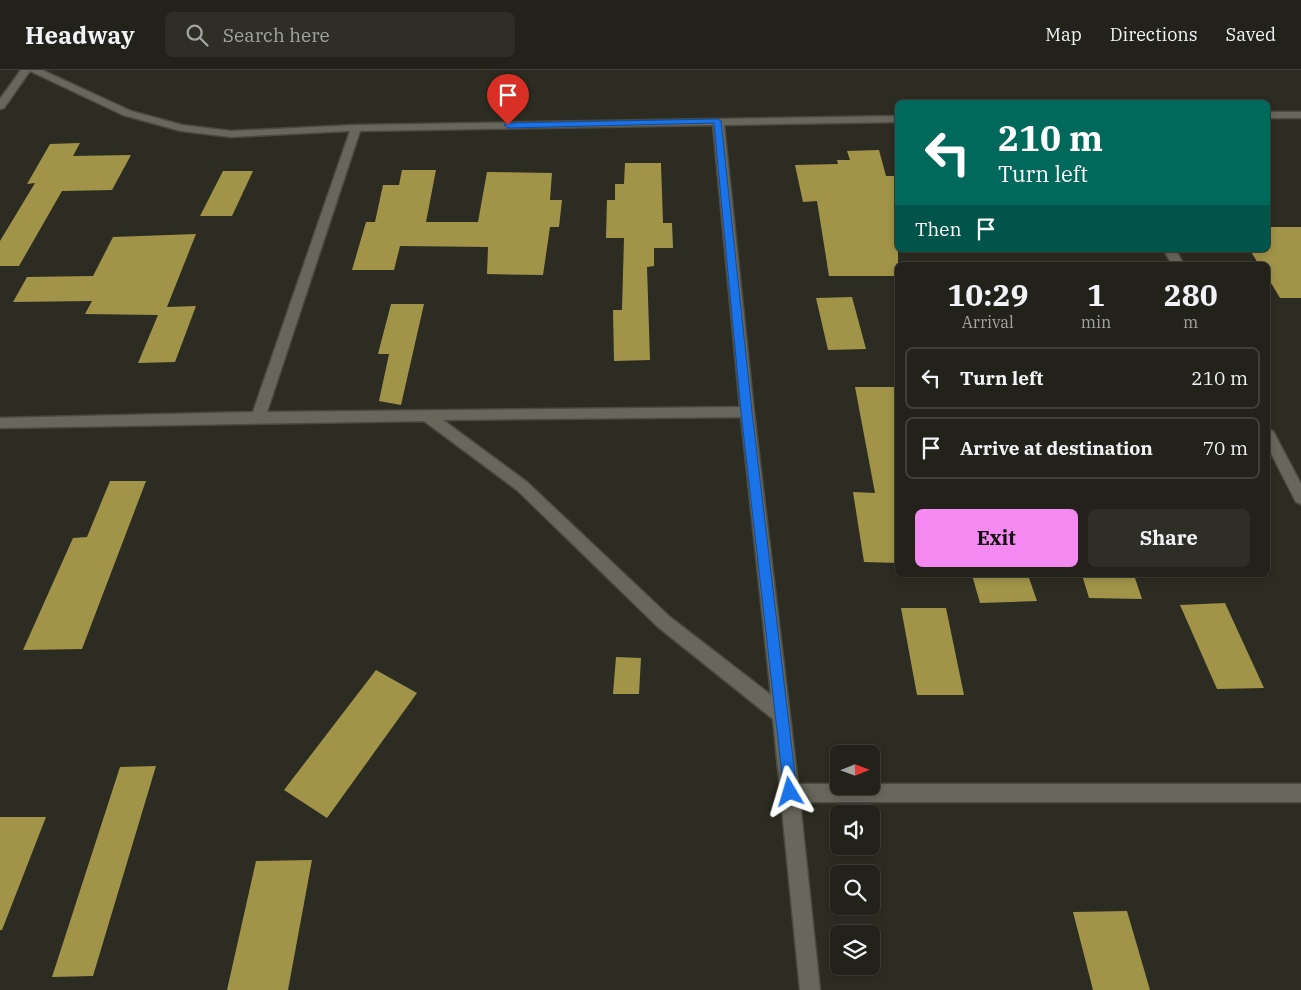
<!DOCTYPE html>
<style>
:root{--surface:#22211a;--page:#2e2e27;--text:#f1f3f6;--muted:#a2a3a2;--line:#3f3e39;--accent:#f489f1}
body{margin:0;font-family:"IBM Plex Serif",serif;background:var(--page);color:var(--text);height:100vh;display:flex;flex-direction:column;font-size:19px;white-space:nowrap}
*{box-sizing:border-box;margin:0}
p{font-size:16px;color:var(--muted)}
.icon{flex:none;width:28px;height:28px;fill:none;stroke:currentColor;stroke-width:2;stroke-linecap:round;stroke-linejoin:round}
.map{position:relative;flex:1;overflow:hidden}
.side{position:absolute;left:895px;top:192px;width:375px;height:315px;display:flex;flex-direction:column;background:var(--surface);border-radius:8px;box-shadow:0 2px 8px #0003,0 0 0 1px var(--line)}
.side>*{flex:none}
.guide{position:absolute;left:895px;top:30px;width:375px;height:152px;border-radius:8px;box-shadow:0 2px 8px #0003,0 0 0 1px var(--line);background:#00695c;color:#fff;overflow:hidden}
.needle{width:32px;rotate:89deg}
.tools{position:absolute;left:830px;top:675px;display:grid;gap:10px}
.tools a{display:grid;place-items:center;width:50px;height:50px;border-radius:8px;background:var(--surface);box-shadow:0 2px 8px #0003,0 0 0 1px var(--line);font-size:25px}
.pin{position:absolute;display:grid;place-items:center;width:42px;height:42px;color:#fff;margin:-51px -21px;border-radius:50% 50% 50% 0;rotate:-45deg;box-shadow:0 0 5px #0007}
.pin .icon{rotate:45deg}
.me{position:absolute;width:55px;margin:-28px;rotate:353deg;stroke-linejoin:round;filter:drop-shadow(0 0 4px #0008)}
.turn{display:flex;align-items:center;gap:18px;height:105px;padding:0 20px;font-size:22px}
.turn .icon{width:65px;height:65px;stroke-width:2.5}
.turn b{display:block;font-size:35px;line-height:42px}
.then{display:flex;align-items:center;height:48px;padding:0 20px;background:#0003;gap:10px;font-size:19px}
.eta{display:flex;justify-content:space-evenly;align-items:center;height:85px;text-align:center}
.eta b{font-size:30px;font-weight:700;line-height:35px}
.button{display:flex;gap:10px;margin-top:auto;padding:10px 20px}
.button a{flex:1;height:58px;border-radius:8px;background:var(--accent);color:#111;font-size:20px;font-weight:700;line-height:58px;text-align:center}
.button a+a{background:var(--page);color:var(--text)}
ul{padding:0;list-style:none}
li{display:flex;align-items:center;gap:15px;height:62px;margin:0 10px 8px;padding:0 10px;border:2px solid var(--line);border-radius:8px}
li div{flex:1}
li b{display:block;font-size:19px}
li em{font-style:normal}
header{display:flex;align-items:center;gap:30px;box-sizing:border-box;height:70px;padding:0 25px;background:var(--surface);border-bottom:1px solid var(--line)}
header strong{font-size:24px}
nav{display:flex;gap:28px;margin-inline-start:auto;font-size:18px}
.search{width:350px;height:45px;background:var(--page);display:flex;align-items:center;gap:12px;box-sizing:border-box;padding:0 18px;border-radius:8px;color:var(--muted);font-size:19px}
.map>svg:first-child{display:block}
.building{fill:#a19449}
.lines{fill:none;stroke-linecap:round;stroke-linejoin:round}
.street-casing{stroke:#4b4941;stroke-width:3}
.street{fill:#68675c;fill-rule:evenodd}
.route{fill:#1a73e8;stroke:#114b97}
</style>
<header>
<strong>Headway</strong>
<div class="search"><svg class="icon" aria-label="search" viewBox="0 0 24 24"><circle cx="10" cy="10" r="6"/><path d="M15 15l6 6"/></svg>Search here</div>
<nav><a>Map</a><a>Directions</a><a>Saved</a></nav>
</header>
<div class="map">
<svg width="1301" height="920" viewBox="0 0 1301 920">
<rect width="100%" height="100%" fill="#2d2c22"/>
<path class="building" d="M80,73l-7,13 58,-1 -19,35 -50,1 -43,75h-19v-25l35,-58 -8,1 23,-40z
M879,80l7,26h12v100h-69l-12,-75 -14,1 -8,-37 43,-1 -1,-4h13l-3,-9z
M625,93h36l2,60h9l1,25h-19v18l-7,1 3,93 -36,1 -1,-51h9l2,-72h-18l1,-38h8v-16h9z
M402,100h34l-10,52h52l9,-50 65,1 -2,27h12l-3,27h-9l-7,48 -56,-1 1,-27 -88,-1 -6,24h-42l14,-48h9l8,-37h16z
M223,101h30l-21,45h-32z
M1268,157h33v71h-21l-12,-20v-13h-9l-9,-15h18z
M196,164l-29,73 29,-1 -21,56 -37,1 20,-48 -73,-1 7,-13 -79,1 14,-25 66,-1 20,-39z
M852,227l14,52 -38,1 -12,-52z
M391,234h33l-23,101 -22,-4 10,-47h-11z
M855,317h40l3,12v164l-34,-1 -11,-70 22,1z
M110,411h36l-64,168 -59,1 50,-112 14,-1z
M972,505h56l9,26 -57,2z
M1082,505h52l8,24 -53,-1z
M1225,533l39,85 -47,1 -37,-84z
M901,538h45l18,87h-47z
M616,587l25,1 -2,36h-26z
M376,600l41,23 -90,125 -43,-28z
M156,696l-63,210 -41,1 68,-210z
M0,747h46l-44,113h-2z
M312,790l-24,130h-61l29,-129z
M1127,841l23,79h-57l-20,-78z"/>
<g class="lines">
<g class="street-casing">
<path id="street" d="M21,0h21l89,41 51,14 49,6 125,-6 542,-9v6l-174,3 30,287 44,372h41v2h32v-2h430v18h-501l20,188h-20l-27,-271 -115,-92 -141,-137 -93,-69 -424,7v-10l253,-6 97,-281 -119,6 -50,-6 -58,-16 -93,-44 -26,37 -4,1v-10zM713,55l27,282 -473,5 93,-281zM741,347l30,278 -101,-78 -143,-135 -84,-62z
M1268,42h33v6h-33z
M1164,180h12l8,15h-12z
M1268,360l5,1 28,53v20l-5,-2 -28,-55z"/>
</g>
<use href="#street" class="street"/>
</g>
<path class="route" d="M718,49l3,2 31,291 45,380 -2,5 -5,2 -4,-2 -2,-5 -43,-380 -27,-289 -206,5 -4,-3 4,-2z"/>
</svg>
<div class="tools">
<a><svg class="needle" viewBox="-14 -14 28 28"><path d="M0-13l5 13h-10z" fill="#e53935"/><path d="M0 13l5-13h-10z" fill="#a2a3a2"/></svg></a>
<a><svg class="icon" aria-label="sound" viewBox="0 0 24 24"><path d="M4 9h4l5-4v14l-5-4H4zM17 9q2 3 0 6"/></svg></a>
<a><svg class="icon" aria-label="search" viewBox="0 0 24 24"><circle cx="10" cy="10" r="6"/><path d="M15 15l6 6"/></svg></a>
<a><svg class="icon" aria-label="layers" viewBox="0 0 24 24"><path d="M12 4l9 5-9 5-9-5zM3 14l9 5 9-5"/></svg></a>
</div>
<div class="pin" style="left:508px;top:55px;background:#d93025"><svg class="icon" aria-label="arrive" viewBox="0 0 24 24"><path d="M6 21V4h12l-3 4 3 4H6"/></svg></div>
<svg class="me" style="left:790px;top:722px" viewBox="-20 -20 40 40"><path d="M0-17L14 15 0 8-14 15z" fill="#1a73e8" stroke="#fff" stroke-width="4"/></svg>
<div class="guide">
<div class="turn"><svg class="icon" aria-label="left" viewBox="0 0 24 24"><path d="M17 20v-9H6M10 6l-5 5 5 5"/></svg><div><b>210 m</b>Turn left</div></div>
<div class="then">Then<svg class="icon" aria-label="arrive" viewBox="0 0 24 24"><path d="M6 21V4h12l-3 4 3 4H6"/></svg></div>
</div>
<section class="side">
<div class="eta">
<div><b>10:29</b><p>Arrival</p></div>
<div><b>1</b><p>min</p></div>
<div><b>280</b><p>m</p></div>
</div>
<ul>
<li><svg class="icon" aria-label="left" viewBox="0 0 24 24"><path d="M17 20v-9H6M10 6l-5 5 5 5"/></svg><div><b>Turn left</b></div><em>210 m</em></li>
<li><svg class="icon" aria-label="arrive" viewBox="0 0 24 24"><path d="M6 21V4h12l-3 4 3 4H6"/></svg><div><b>Arrive at destination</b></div><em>70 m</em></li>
</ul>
<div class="button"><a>Exit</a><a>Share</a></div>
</section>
</div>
